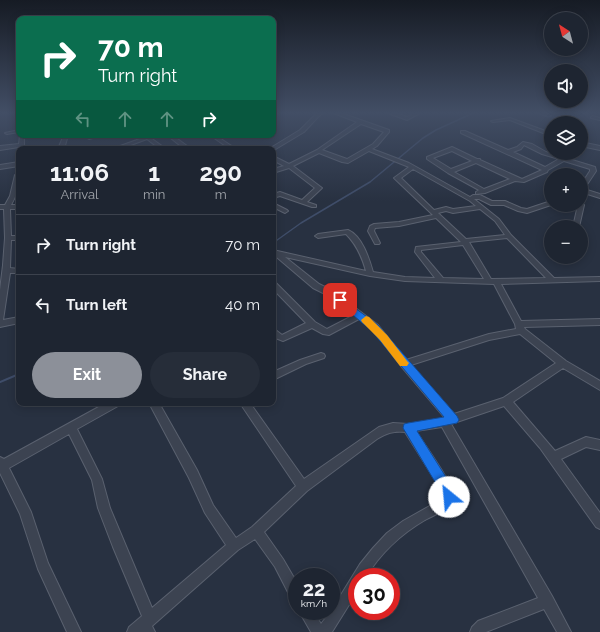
<!DOCTYPE html>
<meta charset="utf-8">
<style>
:root{--surface:#1e2531;--page:#262d39;--text:#f1f3f6;--muted:#a1a5ab;--line:#3c424d;--accent:#8c9099}
body{margin:0;font-family:Raleway,sans-serif;background:var(--page);color:var(--text);height:100vh;display:flex;flex-direction:column;font-size:15px;white-space:nowrap}
*{box-sizing:border-box;margin:0}
p{font-size:13px;color:var(--muted)}
.icon{flex:none;width:22px;height:22px;fill:none;stroke:currentColor;stroke-width:2;stroke-linecap:round;stroke-linejoin:round}
.map{position:relative;flex:1;overflow:hidden}
.sheet{position:absolute;left:16px;top:146px;width:260px;height:260px;display:flex;flex-direction:column;background:var(--surface);border-radius:8px;box-shadow:0 2px 10px #0003,0 0 0 1px var(--line)}
.sheet>*{flex:none}
.guide{position:absolute;left:16px;top:16px;width:260px;height:122px;border-radius:8px;box-shadow:0 2px 10px #0003,0 0 0 1px var(--line);background:#0b6e4f;color:#fff;overflow:hidden}
.needle{width:26px;rotate:324deg}
.fabs{position:absolute;left:544px;top:12px;display:grid;gap:8px}
.fabs a{display:grid;place-items:center;width:44px;height:44px;border-radius:50%;background:var(--surface);box-shadow:0 2px 10px #0003,0 0 0 1px var(--line);font-size:20px}
.speed{position:absolute;left:288px;top:568px;display:flex;gap:8px;font-size:20px;font-weight:700;text-align:center}
.speed>*{display:grid;place-content:center;width:52px;height:52px;border-radius:50%;background:var(--surface);box-shadow:0 2px 10px #0003,0 0 0 1px var(--line);line-height:1}
.speed small{font-size:10px;font-weight:400}
.speed .limit{border:6px solid #d22;background:#fff;color:#111}
.pin{position:absolute;display:grid;place-items:center;width:34px;height:34px;color:#fff;margin:-17px;border-radius:8px;box-shadow:0 2px 6px #0006}
.me{position:absolute;width:44px;margin:-22px;rotate:332deg;stroke-linejoin:round;filter:drop-shadow(0 0 3px #0008)}
.turn{display:flex;align-items:center;gap:14px;height:84px;padding:0 16px;font-size:18px}
.turn .icon{width:52px;height:52px;stroke-width:2.5}
.turn b{display:block;font-size:28px;line-height:34px}
.lanes{display:flex;align-items:center;height:38px;padding:0 16px;background:#0003;justify-content:center;gap:20px;direction:ltr}
.lanes .off{opacity:.35}
.eta{display:flex;justify-content:space-evenly;align-items:center;height:68px;text-align:center}
.eta b{font-size:24px;font-weight:700;line-height:28px}
.cta{display:flex;gap:8px;margin-top:auto;padding:8px 16px}
.cta a{flex:1;height:46px;border-radius:24px;background:var(--accent);color:#fff;font-size:16px;font-weight:700;line-height:46px;text-align:center}
.cta a+a{background:var(--page);color:var(--text)}
ul{padding:0;list-style:none}
li{display:flex;align-items:center;gap:12px;height:60px;padding:0 16px;border-top:1px solid var(--line)}
li div{flex:1}
li b{display:block;font-size:15px}
li em{font-style:normal}
.map>svg:first-child{display:block}
.lines{fill:none;stroke-linecap:round;stroke-linejoin:round}
.stream-far1{stroke:#3f4d69;stroke-width:1.5}
.stream{stroke:#3f4d69;stroke-width:2}
.minor-casing{stroke:#5a616f;stroke-width:2}
.minor{fill:#3c4351;fill-rule:evenodd}
.route{fill:#1a73e8;stroke:#114b97}
.slow{fill:#f59e0b}
</style>
<div class="map">
<svg width="600" height="632" viewBox="0 0 600 632">
<rect width="100%" height="100%" fill="#283141"/>
<g class="lines">
<path class="stream-far1" d="M533,112l16,5 10,-5
M273,243l28,-20 69,-41 53,-44 13,-8 35,-16v-2"/>
<path class="stream" d="M0,382l19,-8"/>
<g class="minor-casing">
<path id="minor" d="M318,112h6l-6,5 -14,15 -30,18 -5,-1 31,-19z
M331,112h7l51,18v2l-12,14 -5,3 37,14 61,34 3,-2h7l12,6h13l16,7 6,1 24,-8v4l-24,8 -9,-2 -14,-6h-13l-12,-6h-5l25,20 12,16 43,43 46,-1v4l-99,3 20,37 79,-2v6l-76,2 1,2 41,32 34,20v9l-37,-22 -50,34 42,49 31,-14 14,3v10l-14,-3 -25,12 39,54v16l-4,-2 -56,-79 -36,-42 -53,18 101,172 19,36h-14l-13,-23 -58,23h-16l2,-5 6,-6 60,-23 -96,-171 -26,4c7,12 38,54 38,65 0,11 -21,20 -29,24 -24,14 -45,34 -59,57h-9v15l-25,40h-21l-12,-21h14l8,13 10,-13 29,-47 13,-16 14,-15 16,-12 32,-18 8,-7 -1,-5 -37,-59c-12,-1 -18,1 -28,7l-70,52 -43,41 19,27 14,24v18l-5,-1 -17,-33 -20,-28 -17,11 -86,76 3,6h-28l2,-5 13,-11 -29,-69 -15,-39 -6,-28 -23,-46 -60,34 22,44 17,51 33,69h-14l-29,-63 -18,-55 -20,-41v-16l4,2 102,-56h14l-2,3 -41,23 25,50 8,29 42,100 74,-63 -21,-32 -16,-35 -40,-75h10l38,67 16,35 23,33 16,-11 44,-41 -56,-83h10l54,76 75,-52 14,-4 15,1 37,-6 -44,-52 -29,-37 -13,-10 -30,16 -6,-1 -11,-6 -29,13 -10,-4v-9l9,7 24,-12 -33,-34v-7l3,1 39,39 12,7 27,-14 -27,-20 -14,-7 -40,-34v-4l93,21c-4,-14 -9,-26 -20,-37l-28,4 -3,-2 3,-2 30,-4c14,6 21,28 25,42l32,5 30,1 -20,-26 1,-5 45,-5 -25,-24 -37,8 -24,2 -1,3 6,12 -1,1h-4l-7,-13 2,-5 4,-2 25,-2 34,-7 -39,-37 15,-11 -40,-16 -21,12 -6,-1 -23,-9 -26,13 29,22 -15,14 9,3v2h-4l-32,-11 -7,2v-4l7,-2 22,8 13,-12 -26,-20 -16,5v-4l11,-3 -11,-6v-4l16,8 28,-14 40,-28zM361,124l23,8 -11,12 -26,15 -25,-9zM413,169l57,32 6,5 -23,3 -7,-2 -12,3 -33,-32zM480,209l15,12 10,14 -39,4 -28,-26 8,-2 7,2zM507,238l39,40 -55,1 -22,-37zM463,245l21,34 -41,-1 -22,-26v-2zM285,257l85,19 35,5 89,3 21,40 1,5 -27,5 -83,26 -28,-35 -45,-34 -14,-7zM520,334l36,29 -53,35 -49,16 -43,-49 78,-25z
M385,112h8l14,5 9,-5h6l-15,8z
M593,116l7,2v2l-9,-2v-1z
M510,118l41,15v3l-41,-16 -17,2 -2,-1z
M19,130v2l-12,2 -2,-1z
M461,131h4l43,19 9,-3 6,-5 9,2 14,8 49,15 1,4 -12,18 16,5v4l-19,-6v-7l9,-14v-2l-26,-8 -16,9 -1,2 -23,10 -9,-1 -30,12 -9,1v-2l3,-2 -31,-17 -21,-14v-2l25,-10 25,12h3v1l42,19 20,-9 -81,-37zM524,145l18,9 17,5 -14,8 -32,-15 8,-3zM452,151l20,10 -21,8 -18,-11zM476,163l34,16 -26,10 -30,-17z
M20,135h4v14l-5,1v-3l-19,3v-4l19,-2z
M64,135h4l-4,14h-6z
M82,135l8,1 14,-1 -15,4z
M167,135h5l15,11 -5,1z
M210,135h5l21,14h-6z
M148,136l18,13h-6l-13,-10 -27,10h-8z
M581,142l19,4v4l-19,-4z
M19,162v4l-19,3v-4z
M18,173c4,10 -2,23 -7,32h8v4h-9l1,27h8v4h-8l-1,28 9,1v4h-9l-7,47 16,-3v6l-19,4v-37l3,-25 2,-27 -1,-29h-4v-4h5l5,-9 5,-21z
M273,203l14,7 1,1 -3,2 -12,-6z
M581,203l3,2 -5,22h-6l5,-22h3z
M321,353l3,1 1,2 -1,2 -18,6 -33,16v-8l27,-12z"/>
</g>
<use href="#minor" class="minor"/>
</g>
<linearGradient id="sky" x2="0" y2="1"><stop stop-color="#161b24"/><stop offset="0.56" stop-color="#424e65"/><stop offset="1" stop-color="#424e65" stop-opacity="0"/></linearGradient>
<rect width="600" height="201" fill="url(#sky)"/>
<path class="route" d="M340,297l38,28 79,91 2,4 -2,3 -40,8 34,54 5,12 -2,4 -5,2 -4,-2 -4,-9 -38,-64 1,-4 4,-1 36,-6 -73,-87 -34,-28 -1,-2z"/>
<path class="slow" d="M366,316l3,1 18,18 20,26 2,2 -2,3h-7l-20,-26 -18,-18 -1,-2z"/>
</svg>
<div class="fabs">
<a><svg class="needle" viewBox="-14 -14 28 28"><path d="M0-13l5 13h-10z" fill="#e53935"/><path d="M0 13l5-13h-10z" fill="#a1a5ab"/></svg></a>
<a><svg class="icon" aria-label="sound" viewBox="0 0 24 24"><path d="M4 9h4l5-4v14l-5-4H4zM17 9q2 3 0 6"/></svg></a>
<a><svg class="icon" aria-label="layers" viewBox="0 0 24 24"><path d="M12 4l9 5-9 5-9-5zM3 14l9 5 9-5"/></svg></a>
<a>+</a>
<a>−</a>
</div>
<div class="speed"><div>22<small>km/h</small></div><div class="limit">30</div></div>
<div class="pin" style="left:340px;top:300px;background:#d93025"><svg class="icon" aria-label="arrive" viewBox="0 0 24 24"><path d="M6 21V4h12l-3 4 3 4H6"/></svg></div>
<svg class="me" style="left:449px;top:497px" viewBox="-20 -20 40 40"><circle r="19" fill="#fff"/><path d="M0-13L10 11 0 6-10 11z" fill="#1a73e8"/></svg>
<div class="guide">
<div class="turn"><svg class="icon" aria-label="right" viewBox="0 0 24 24"><path d="M7 20v-9h11M14 6l5 5-5 5"/></svg><div><b>70 m</b>Turn right</div></div>
<div class="lanes"><svg class="icon off" aria-label="left" viewBox="0 0 24 24"><path d="M17 20v-9H6M10 6l-5 5 5 5"/></svg><svg class="icon off" aria-label="ahead" viewBox="0 0 24 24"><path d="M12 20V5M6 11l6-6 6 6"/></svg><svg class="icon off" aria-label="ahead" viewBox="0 0 24 24"><path d="M12 20V5M6 11l6-6 6 6"/></svg><svg class="icon" aria-label="right" viewBox="0 0 24 24"><path d="M7 20v-9h11M14 6l5 5-5 5"/></svg></div>
</div>
<section class="sheet">
<div class="eta">
<div><b>11:06</b><p>Arrival</p></div>
<div><b>1</b><p>min</p></div>
<div><b>290</b><p>m</p></div>
</div>
<ul>
<li><svg class="icon" aria-label="right" viewBox="0 0 24 24"><path d="M7 20v-9h11M14 6l5 5-5 5"/></svg><div><b>Turn right</b></div><em>70 m</em></li>
<li><svg class="icon" aria-label="left" viewBox="0 0 24 24"><path d="M17 20v-9H6M10 6l-5 5 5 5"/></svg><div><b>Turn left</b></div><em>40 m</em></li>
</ul>
<div class="cta"><a>Exit</a><a>Share</a></div>
</section>
</div>
